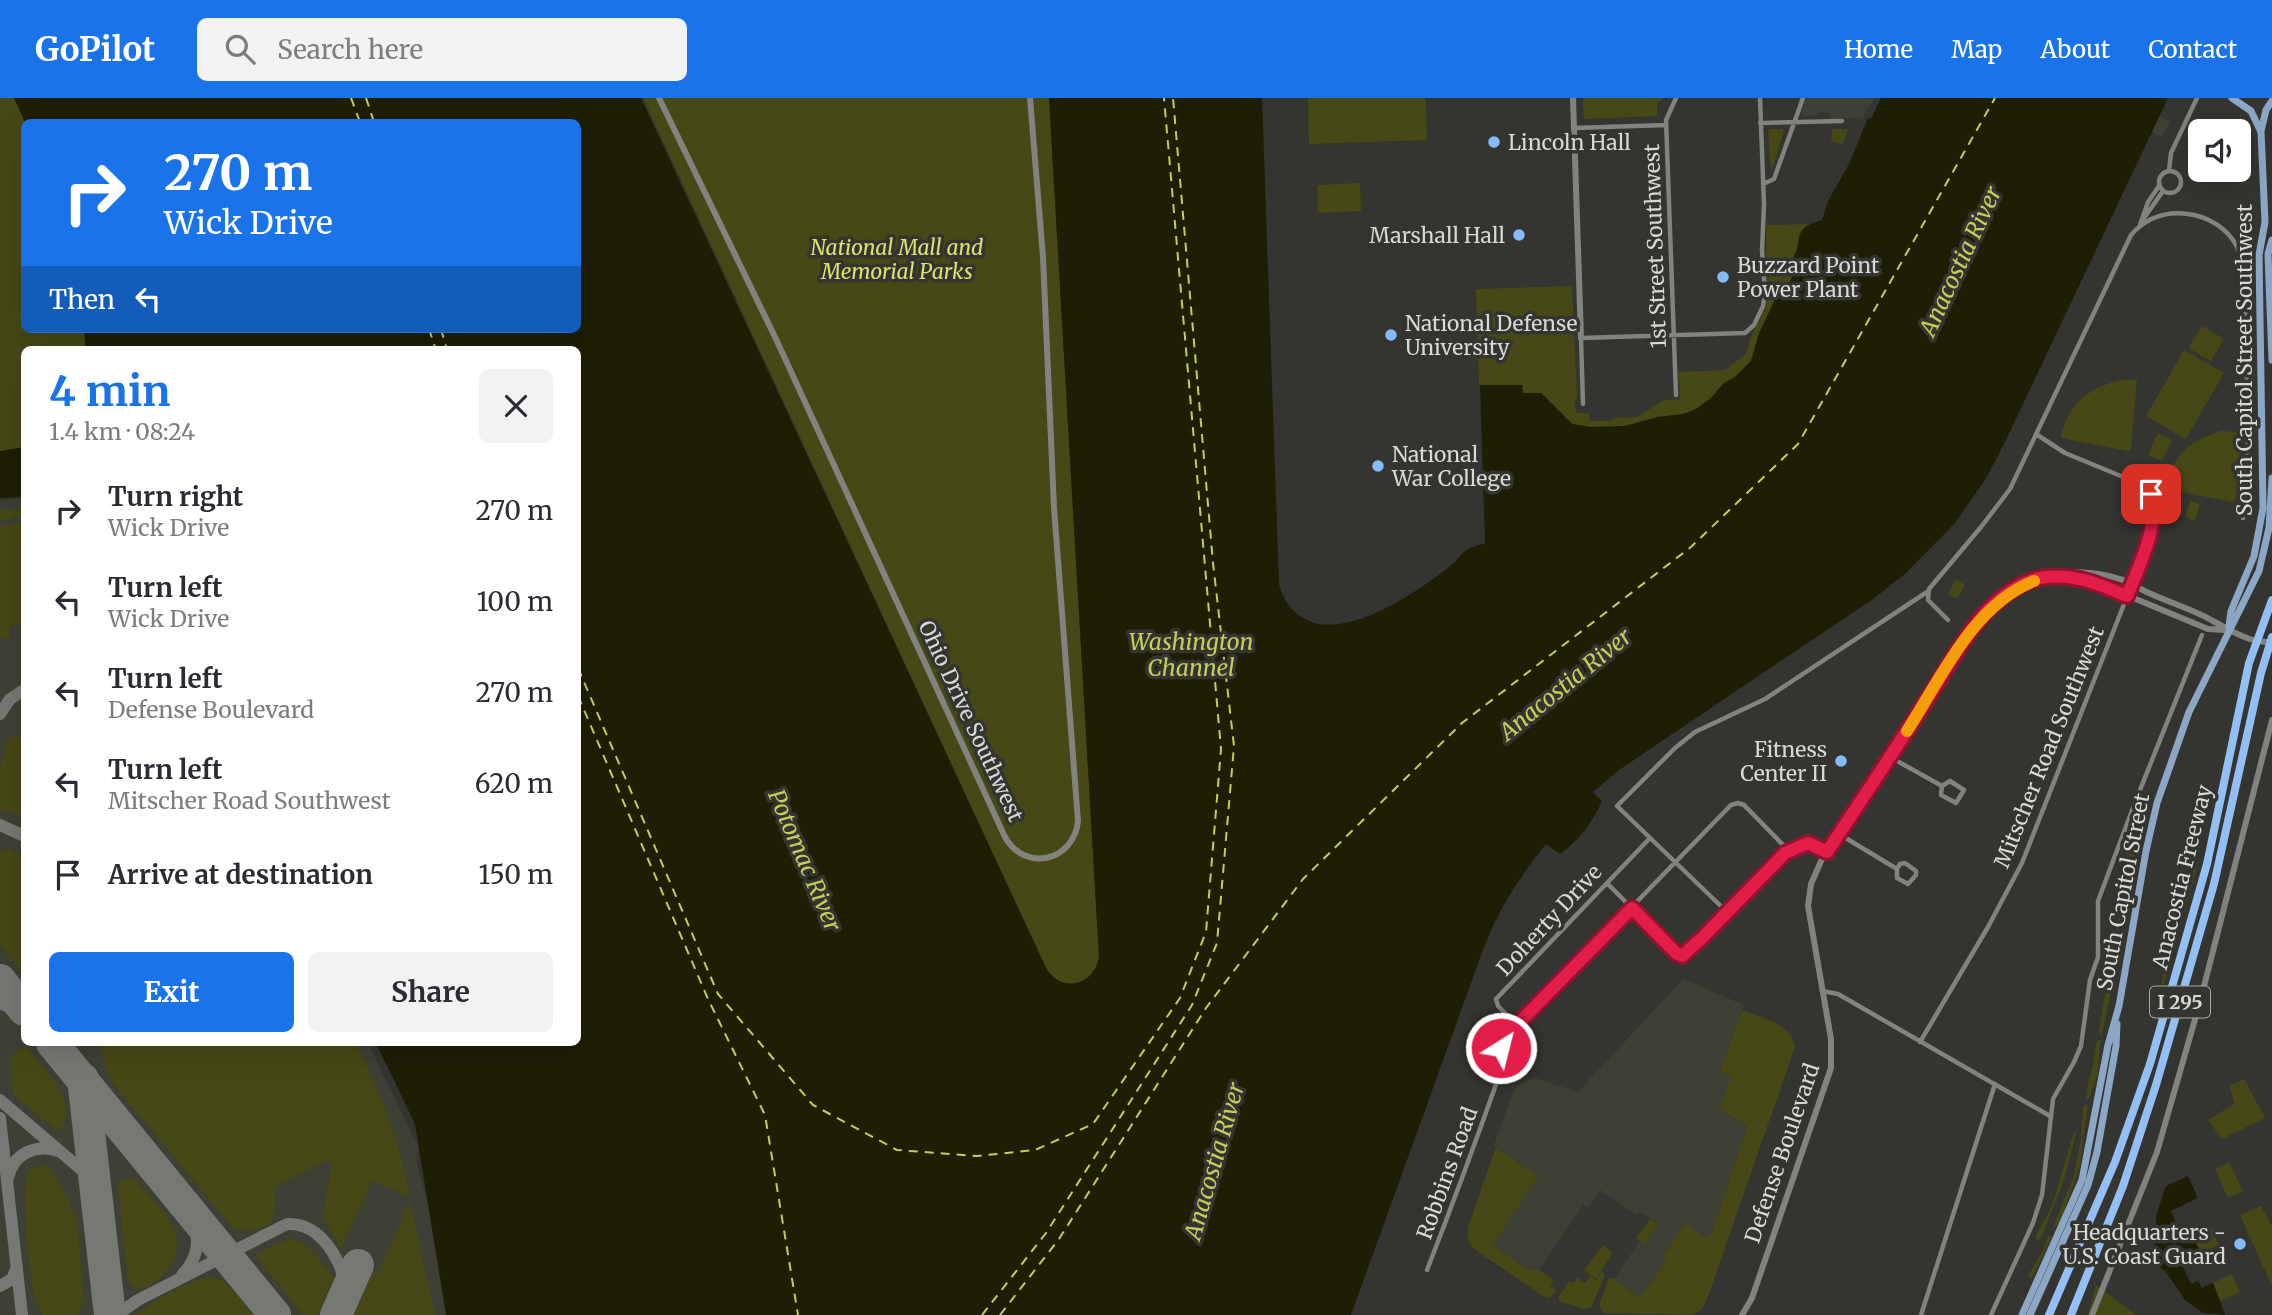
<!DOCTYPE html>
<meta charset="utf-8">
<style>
:root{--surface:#fff;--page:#f2f2f3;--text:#2b2b33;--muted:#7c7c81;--accent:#1a73e8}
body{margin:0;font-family:Merriweather,serif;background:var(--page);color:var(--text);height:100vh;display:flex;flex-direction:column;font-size:26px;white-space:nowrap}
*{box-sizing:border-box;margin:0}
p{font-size:23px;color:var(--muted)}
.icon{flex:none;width:38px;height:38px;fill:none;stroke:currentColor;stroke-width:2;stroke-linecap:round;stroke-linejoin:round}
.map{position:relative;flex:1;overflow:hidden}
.panel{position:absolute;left:21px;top:248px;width:560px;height:700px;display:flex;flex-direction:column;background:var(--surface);border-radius:10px;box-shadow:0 7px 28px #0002}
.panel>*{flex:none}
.top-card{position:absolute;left:21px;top:21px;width:560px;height:214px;border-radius:10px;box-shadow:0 7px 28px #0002;background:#1a73e8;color:#fff;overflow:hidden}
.buttons{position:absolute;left:2188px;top:21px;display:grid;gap:14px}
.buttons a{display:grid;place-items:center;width:63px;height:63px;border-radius:10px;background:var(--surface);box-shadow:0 7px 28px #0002;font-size:35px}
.pin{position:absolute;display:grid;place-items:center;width:60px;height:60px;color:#fff;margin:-30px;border-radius:14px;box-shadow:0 4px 10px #0006}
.me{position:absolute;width:77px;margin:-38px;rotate:36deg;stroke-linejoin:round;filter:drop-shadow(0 0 5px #0008)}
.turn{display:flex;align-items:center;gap:24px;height:147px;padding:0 28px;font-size:32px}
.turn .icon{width:91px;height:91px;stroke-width:2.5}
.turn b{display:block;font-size:49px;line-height:60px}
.then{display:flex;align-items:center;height:66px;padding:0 28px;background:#0003;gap:14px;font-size:26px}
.round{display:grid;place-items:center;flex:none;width:74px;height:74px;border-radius:10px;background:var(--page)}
.overview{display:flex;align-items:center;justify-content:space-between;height:119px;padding:0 28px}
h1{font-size:42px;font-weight:700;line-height:52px;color:var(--accent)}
.button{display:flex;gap:14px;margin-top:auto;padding:14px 28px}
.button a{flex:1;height:80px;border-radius:10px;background:var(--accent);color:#fff;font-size:28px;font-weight:700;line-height:80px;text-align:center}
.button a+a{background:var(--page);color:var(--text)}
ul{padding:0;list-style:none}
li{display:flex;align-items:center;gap:21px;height:91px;padding:0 28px}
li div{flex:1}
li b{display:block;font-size:26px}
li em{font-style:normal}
header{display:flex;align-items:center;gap:42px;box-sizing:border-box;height:98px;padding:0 35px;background:var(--accent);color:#fff}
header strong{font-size:33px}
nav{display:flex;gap:38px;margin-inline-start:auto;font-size:24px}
.search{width:490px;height:63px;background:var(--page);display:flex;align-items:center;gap:18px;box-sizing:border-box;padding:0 24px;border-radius:10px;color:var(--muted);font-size:26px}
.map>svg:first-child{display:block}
.built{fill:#3e3f35}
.green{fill:#464815}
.water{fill:#1d1e04}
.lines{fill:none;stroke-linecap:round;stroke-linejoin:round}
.ferry{stroke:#c7cd58;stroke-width:2;stroke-dasharray:9 7;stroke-linecap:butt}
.taxiway{stroke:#767873;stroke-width:12}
.runway{stroke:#767873;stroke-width:32}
.street{stroke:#82837e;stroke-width:4.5}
.secondary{stroke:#82837e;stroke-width:6}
.primary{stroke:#8ca7c5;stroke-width:7}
.highway{stroke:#93bff5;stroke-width:8}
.route-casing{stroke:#92132f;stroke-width:18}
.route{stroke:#e11d48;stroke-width:12}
.slow{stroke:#f59e0b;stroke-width:12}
.poi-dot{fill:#85bbfb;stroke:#343530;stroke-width:2.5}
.labels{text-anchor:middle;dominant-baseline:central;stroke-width:7;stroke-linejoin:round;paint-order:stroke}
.shield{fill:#343530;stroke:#a7a8a4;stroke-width:2}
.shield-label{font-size:19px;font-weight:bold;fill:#d8d9d6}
.poi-label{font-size:21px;fill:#d8d9d6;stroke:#343530;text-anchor:start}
.street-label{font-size:21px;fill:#d8d9d6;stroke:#343530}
.park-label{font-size:21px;font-style:italic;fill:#dce26e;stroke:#343530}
.water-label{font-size:23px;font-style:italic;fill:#c7cd58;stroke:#343530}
</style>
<header>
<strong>GoPilot</strong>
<div class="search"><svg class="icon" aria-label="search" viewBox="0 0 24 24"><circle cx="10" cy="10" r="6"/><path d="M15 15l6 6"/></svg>Search here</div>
<nav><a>Home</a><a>Map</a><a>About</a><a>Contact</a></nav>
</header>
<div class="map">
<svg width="2272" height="1217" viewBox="0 0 2272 1217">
<rect width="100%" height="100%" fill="#343530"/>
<path class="built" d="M1806,0h70l-10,11 -3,9 -32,1 -1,-6 -10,-1 -4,4h-13l-2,-3z
M2138,7l32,16 -8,16 -10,-5z
M24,400v545h344l50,103 -1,19 13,46 17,104h-447v-815z
M1683,881l61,26 -24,66 12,5 -12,33 27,17 -34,103 -5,9 -23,-15 -23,34 4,3 -26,38 -26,-19 25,-37 5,3 14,-21 -18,-12 -3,3 -37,-25 -12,18 -5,-3 -45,67 -8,-2 -38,-25 46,-69 -44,-31 18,-51 6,-9 17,-7 43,14z"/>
<path class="green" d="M0,0h14l11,24 -1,207h60l2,21h-62v97l-24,4z
M643,0h406l50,859c-4,27 -35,37 -52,13z
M1308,0h118l1,42 -118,4z
M1583,0h81l-7,5v13l-73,3z
M1770,31h13l1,2 -13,42 -3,-41z
M1832,31h16l-5,15 -12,-3z
M1360,85l1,28 -43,2 -1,-28z
M1808,126l-7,8 -3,32 -12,25 -4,-2 -23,46 -8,28 -16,16 -11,7 -14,15 -16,11 -11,4 -25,3 -33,9 -34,1 -19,-3 -31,-31h-18l-1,-8h-43l-3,-96 96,-3 5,110 -3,8 3,9h12v8h22l2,-3 24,-1 27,-17 16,-1 -2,-27 47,-2 21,-16 4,-15 16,-32 1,-10 -1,-72z
M2202,228l22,13 -13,22 -23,-13z
M2184,252l40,23 -38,66 -40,-23z
M2123,282h14l-6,69 -3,2 -67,-13c6,-34 29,-52 62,-58z
M2221,333l20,1 -5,67 -4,3 -66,-13c7,-34 22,-48 55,-58z
M2158,335l14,7 -10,21 -14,-6z
M2190,403l10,3 -5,17 -10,-4z
M0,412h24v7l-24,3z
M24,425v101l-14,2v14l-10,-3v-111z
M1956,481l9,6 -8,14 -9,-5z
M16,637l6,5 2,8v67l-24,-5v-41l8,-30z
M2210,687l4,8 -1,6 -5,7v10l-6,8 -6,48 -35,122 4,-41 10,-55 12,-24 10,-53 6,-7 6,-12 -2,-8z
M2145,714c-7,18 -6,38 -16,55l-20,135 -8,35 -2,-5 9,-58v-13l13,-51v-12l15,-75z
M4,751l13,2 7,7v117l-24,-30v-95l4,4z
M1742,912c20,8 50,13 53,37l-89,255 -5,8 -9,5 -88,-2 -5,-7 10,-28 5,1 26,19 26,-38 -4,-3 23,-34 22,15 6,-9 34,-103 -27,-17 11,-33 -11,-5z
M2101,941l-4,37 -8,22 -2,1c-2,-11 3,-19 5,-29 3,-10 1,-20 5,-29z
M101,945h255c24,52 45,97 54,154l-38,-17 -31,69 -18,-32 9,-54 -4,-3 -53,27c0,9 1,21 -2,30 -5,14 -29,16 -40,11l-122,-147 -7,-18z
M27,949c16,21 51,52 35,81l-6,2 -43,-36 -3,-33 6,-11z
M2244,981l21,39 -43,21 -14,-19 26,-16 -4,-18z
M2088,1006l-8,62 -21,59 -6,2 20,-49 8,-39 2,-32z
M2074,1034l2,2 -13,49 -22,55 -4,3 -1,-5 16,-30z
M1496,1049l42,29 -45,69 36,25h10l15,10 -4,6 7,4 -7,8 -7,-2 -69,-47 -6,-9v-13z
M2229,1064l14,29 -15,7 -13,-29z
M45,1068l5,2 19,31 2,8 5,6 8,87 -7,15h-34c-4,-6 -7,-13 -9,-20 -4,-19 -16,-112 -4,-125 4,-4 10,-3 15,-4z
M129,1080l7,2c12,15 30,31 37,48 12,28 -7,50 -31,61l-11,-3 -3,-8 -10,-91 3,-6z
M410,1103l25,114h-81l19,-43 5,2z
M2261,1108l11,20v60l-32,-71z
M1650,1121l8,5 -14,21 -8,-7z
M2211,1129l8,18 -18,8 -9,-17z
M2048,1137l3,2 -2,6 -17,35h-2l-2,-2 15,-26z
M290,1140c19,2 33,26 44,40l-17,37h-14l-46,-57v-4z
M1603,1147l10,8 -17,26 -12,-9z
M1602,1173l3,4 -14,33 -8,1 -24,-8v-5l10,-15 5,2 3,-5 8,5 5,-7 6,4z
M2232,1176l8,18 -19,9 -8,-18z
M207,1179c22,1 33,22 46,38h-117c20,-17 46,-30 71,-38z
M2096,1187l40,30h-48z"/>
<path class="water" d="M14,0h627l406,872c17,24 48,14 52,-13l-50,-859h213l17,486c4,17 14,30 30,37 42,18 113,-32 145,-58 4,-4 7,-9 11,-12 6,-4 14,-6 20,-8l-5,-158h42l1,8h18l31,31 19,3 34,-1 33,-9 25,-3 11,-4 16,-11 14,-16 11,-6 16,-16 8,-28 22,-46 5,2 12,-24 -7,-4c15,-21 -3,-31 31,-41l6,-19 21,-37 19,-46 3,1 10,-21h287l-164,346 -19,36 -30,43 -50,51 -32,25 -254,171 -26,22 9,9c-8,19 -25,42 -42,53l-14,-10c-26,32 -47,64 -62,103l-133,368h-905l-31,-191 -39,-81h202v-693h-492l-2,-21h494v-207h-553z
M24,349v50l-24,1v-47z
M2188,1078l10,22 -27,13 9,20 8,-2 13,24 -20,10 10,21 7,-3 4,7 11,-5 12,32 -22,-2 -18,-13 -19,-28 -13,-10 -2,-7 6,-18 -1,-21 9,-28 3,-3z"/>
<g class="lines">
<path class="ferry" d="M351,0l9,24
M366,0l8,24
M429,231l7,21
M441,231l6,21
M578,570l140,326 95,111 84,45 80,6 58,-6 58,-26 87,-126 26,-66 15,-183 -57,-651
M578,598l130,303 57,116 33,200
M982,1217l64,-82 146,-228 25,-62 17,-197 -21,-183 -40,-465
M1000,1217l59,-76 147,-231 97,-129 159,-156 229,-176 107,-103 197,-346"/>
<path class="taxiway" d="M0,616l10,-15 14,-9
M0,727l24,11
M0,905l24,11
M0,1002l83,71 7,14 12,58
M0,1020l22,197
M8,1080c5,-25 28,-34 50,-27
M182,1177c21,-21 18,-46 3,-70
M0,1188l12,-7 5,-12
M101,1217l6,-32
M117,1217l21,-15 149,-76c34,-2 56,38 59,67"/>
<path class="runway" d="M0,882l24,30
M52,945l223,272
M83,981l27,236
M336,1217l22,-50"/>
<path class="street" d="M1760,25l82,-2
M1574,30l92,-3
M2159 84a11 11 0 1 1 22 0a11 11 0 1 1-22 0Z
M2169,73l2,-18 26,-55
M1763,86l11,-5 29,-81
M2144,120l19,-27
M2140,127l8,-23 11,-16
M1676,297l-10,-275 10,-22
M1583,306l-2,-66 164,-5 9,-8 9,-19 2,-12 -3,-44 2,-45 -4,-107
M1948,522l-20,-20 1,-11 52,-62 29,-38 121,-254c15,-17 34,-24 57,-21 19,2 39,14 48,31 14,27 9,66 10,96 1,59 5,118 -3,177
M1890,659l52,29
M1950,683l14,9 -8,13 -15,-8 1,-9z
M1839,736l58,35v9l11,6 8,-9v-4l-11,-8 -5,1 -3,5
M1607,785l69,70 6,3 21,-19 82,-84 14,-8 9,-2 19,10
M1727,814l-110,-106 58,-58 20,-16 70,-33 162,-107
M1822,893l16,3 212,122
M1517,927l-19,-19 -2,-7 154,-161
M1920,944l68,-115 34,-64 110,-279 22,-64 1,-17 -10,-17 -80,-33 -29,-19
M1427,1172c25,-64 49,-129 72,-194 4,-14 -1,-29 8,-41l224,-230 7,-2 6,2 45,46
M1921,1217l74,-231
M1991,1217l42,-92 9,-28 11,-96 21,-37 7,-16 9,-66 8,-23v-56l38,-101 66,-165"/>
<path class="secondary" d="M659,0l117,241 229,498c20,36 69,24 73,-16l-24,-313 -11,-251 -13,-159
M1573,0l8,240
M2053,480l17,-2 20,4 118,49 17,1
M1742,1217l10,-17 79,-230v-29l-23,-133 3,-22 11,-25c34,-52 69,-103 103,-156 24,-37 46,-84 83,-109 35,-23 73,-27 112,-15 11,3 19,10 29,14 21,10 44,16 64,28 19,10 36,22 59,21
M2092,1217l65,-163 43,-150 72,-282"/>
<path class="primary" d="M2261,33l5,-21 6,-9
M2272,142l-4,14 4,106
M2229,528l2,-15 23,-55 9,-48 -4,-253 6,-33 -4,-90 -10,-21 -19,-13
M2022,1217l60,-135 26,-135 11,-39 27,-155 11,-48 32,-91 70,-141 10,-43 3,-50
M2030,1217l58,-130 9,-33 19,-106 1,-22"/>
<path class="highway" d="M2049,1217l66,-153 35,-98 57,-200 42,-201 23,-63
M2071,1217l52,-129 33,-101 58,-201 47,-211 11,-36"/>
</g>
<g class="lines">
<g class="route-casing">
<path id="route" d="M1501,950l6,-13 125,-127 44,45 6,3 21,-19 82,-84 23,-10 19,9c33,-50 67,-100 99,-151 19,-30 37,-63 60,-89 14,-14 34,-30 54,-34 33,-6 58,6 87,18 10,-24 35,-78 24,-102"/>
</g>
<use href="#route" class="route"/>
<path class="slow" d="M1907,633c34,-53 66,-126 127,-150"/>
</g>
<g class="poi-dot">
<circle cx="1494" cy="44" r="7"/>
<circle cx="1519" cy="137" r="7"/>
<circle cx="1723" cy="179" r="7"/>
<circle cx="1391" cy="237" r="7"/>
<circle cx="1378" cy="368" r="7"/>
<circle cx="1841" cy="663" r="7"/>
<circle cx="2240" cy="1146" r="7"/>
</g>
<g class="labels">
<rect class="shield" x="2150" y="888.5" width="60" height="31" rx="5"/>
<g class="shield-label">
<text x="2180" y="904">I 295</text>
</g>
<g class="poi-label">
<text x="1508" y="44">Lincoln Hall</text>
<text x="1505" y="137" text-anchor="end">Marshall Hall</text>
<text x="1737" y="167">Buzzard Point<tspan x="1737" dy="24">Power Plant</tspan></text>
<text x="1405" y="225">National Defense<tspan x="1405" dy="24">University</tspan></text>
<text x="1392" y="356">National<tspan x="1392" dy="24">War College</tspan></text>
<text x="1827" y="651" text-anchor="end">Fitness<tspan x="1827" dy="24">Center II</tspan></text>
<text x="2226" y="1134" text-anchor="end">Headquarters -<tspan x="2226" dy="24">U.S. Coast Guard</tspan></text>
</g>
<g class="street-label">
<text transform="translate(1655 148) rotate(-92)">1st Street Southwest</text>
<text transform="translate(2244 262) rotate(-90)">South Capitol Street Southwest</text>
<text transform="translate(971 623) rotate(65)">Ohio Drive Southwest</text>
<text transform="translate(2049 649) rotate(-68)">Mitscher Road Southwest</text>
<text transform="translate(2182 779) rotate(-76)">Anacostia Freeway</text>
<text transform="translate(2123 794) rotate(-79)">South Capitol Street</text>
<text transform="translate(1549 822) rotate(-47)">Doherty Drive</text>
<text transform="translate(1782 1055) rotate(-71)">Defense Boulevard</text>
<text transform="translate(1447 1075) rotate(-70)">Robbins Road</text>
</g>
<g class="park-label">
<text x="897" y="149">National Mall and<tspan x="897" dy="24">Memorial Parks</tspan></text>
</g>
<g class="water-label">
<text transform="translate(1960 163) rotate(-65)">Anacostia River</text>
<text x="1191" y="543">Washington<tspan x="1191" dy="26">Channel</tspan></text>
<text transform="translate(1565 586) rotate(-39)">Anacostia River</text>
<text transform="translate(805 762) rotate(67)">Potomac River</text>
<text transform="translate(1214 1063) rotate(-74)">Anacostia River</text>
</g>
</g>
</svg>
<div class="buttons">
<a><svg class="icon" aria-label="sound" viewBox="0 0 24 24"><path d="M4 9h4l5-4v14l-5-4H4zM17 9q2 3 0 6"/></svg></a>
</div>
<div class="pin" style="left:2151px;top:396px;background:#d93025"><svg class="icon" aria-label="arrive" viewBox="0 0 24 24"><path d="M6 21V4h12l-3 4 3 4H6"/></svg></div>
<svg class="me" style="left:1501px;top:950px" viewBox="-20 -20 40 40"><circle r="17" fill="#e11d48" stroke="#fff" stroke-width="3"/><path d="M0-11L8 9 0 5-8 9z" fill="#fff"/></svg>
<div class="top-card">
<div class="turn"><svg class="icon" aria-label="right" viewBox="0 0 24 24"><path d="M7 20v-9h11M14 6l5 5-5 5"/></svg><div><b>270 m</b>Wick Drive</div></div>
<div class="then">Then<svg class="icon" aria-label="left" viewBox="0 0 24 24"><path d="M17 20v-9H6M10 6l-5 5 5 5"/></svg></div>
</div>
<section class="panel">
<div class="overview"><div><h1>4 min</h1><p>1.4 km · 08:24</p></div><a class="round"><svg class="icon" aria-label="close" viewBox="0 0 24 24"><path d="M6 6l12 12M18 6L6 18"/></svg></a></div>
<ul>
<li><svg class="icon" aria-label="right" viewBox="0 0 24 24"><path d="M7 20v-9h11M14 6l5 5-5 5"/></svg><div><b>Turn right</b><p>Wick Drive</p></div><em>270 m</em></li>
<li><svg class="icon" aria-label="left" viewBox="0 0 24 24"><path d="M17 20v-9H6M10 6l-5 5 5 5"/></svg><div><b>Turn left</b><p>Wick Drive</p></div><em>100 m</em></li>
<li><svg class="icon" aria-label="left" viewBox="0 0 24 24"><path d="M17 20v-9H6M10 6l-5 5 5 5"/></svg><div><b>Turn left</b><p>Defense Boulevard</p></div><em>270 m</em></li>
<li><svg class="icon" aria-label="left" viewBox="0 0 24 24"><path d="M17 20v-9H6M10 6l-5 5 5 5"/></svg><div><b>Turn left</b><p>Mitscher Road Southwest</p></div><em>620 m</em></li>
<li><svg class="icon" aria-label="arrive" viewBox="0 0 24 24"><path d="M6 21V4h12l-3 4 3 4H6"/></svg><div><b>Arrive at destination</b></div><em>150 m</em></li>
</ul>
<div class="button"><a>Exit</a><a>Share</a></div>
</section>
</div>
